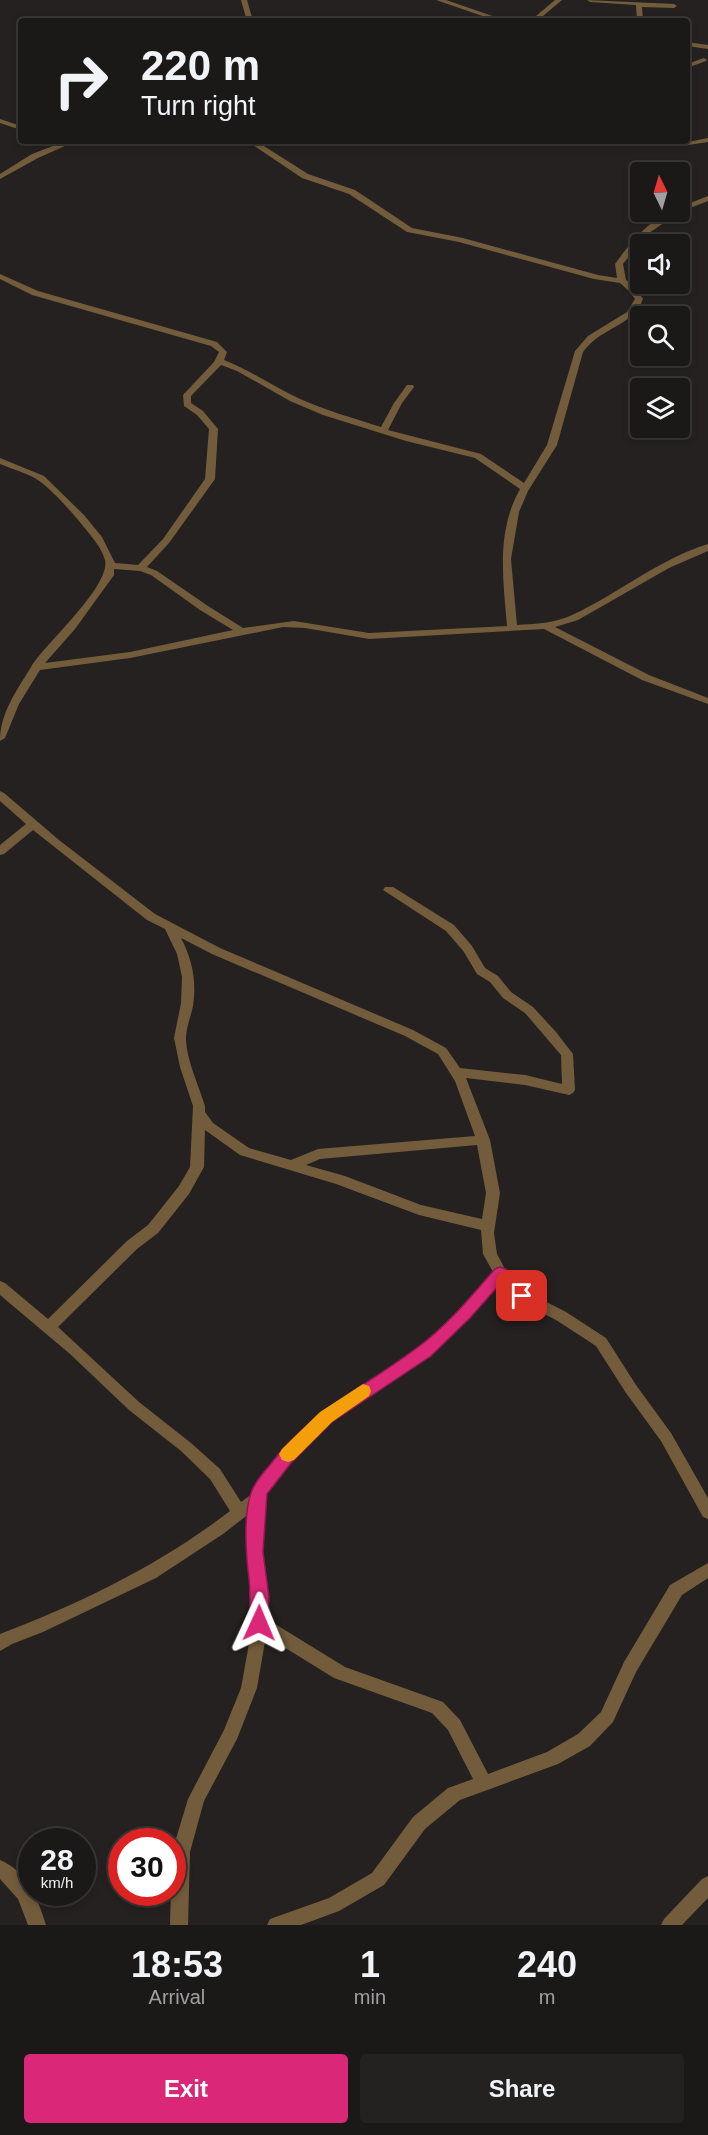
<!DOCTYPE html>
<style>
:root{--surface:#1b1918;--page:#242221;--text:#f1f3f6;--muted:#a0a0a2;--line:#393837;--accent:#db2777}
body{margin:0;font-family:Helvetica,sans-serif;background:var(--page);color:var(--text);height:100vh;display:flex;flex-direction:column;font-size:22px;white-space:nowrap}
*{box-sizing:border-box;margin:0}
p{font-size:20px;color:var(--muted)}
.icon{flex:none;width:33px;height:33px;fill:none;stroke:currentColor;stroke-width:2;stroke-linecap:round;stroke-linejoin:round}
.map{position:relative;height:1925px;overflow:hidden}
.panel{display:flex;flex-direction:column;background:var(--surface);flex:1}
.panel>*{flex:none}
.guide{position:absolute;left:18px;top:18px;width:672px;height:126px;border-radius:6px;box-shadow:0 3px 9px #0003,0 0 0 2px var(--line);background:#1b1918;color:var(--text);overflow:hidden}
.needle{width:39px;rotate:355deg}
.tools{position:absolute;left:630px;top:162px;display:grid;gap:12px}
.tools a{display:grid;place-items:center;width:60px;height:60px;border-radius:6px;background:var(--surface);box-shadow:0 3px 9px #0003,0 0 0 2px var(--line);font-size:30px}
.speed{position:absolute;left:18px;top:1828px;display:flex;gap:12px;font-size:30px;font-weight:700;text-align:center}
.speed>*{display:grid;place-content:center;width:78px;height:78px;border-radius:50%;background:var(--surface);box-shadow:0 3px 9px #0003,0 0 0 2px var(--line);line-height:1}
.speed small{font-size:15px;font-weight:400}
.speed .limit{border:9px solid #d22;background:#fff;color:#111}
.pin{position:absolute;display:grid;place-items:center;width:51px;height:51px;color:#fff;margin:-26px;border-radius:12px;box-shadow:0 3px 9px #0006}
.me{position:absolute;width:66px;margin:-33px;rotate:1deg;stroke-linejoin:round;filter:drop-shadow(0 0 4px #0008)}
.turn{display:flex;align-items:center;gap:21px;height:126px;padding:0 24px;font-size:27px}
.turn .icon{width:78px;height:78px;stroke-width:2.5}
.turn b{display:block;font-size:42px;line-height:51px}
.eta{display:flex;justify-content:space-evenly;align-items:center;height:102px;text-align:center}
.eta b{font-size:36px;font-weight:600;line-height:42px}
.button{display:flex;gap:12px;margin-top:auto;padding:12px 24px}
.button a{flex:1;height:69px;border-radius:6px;background:var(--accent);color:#fff;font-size:24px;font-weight:600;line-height:69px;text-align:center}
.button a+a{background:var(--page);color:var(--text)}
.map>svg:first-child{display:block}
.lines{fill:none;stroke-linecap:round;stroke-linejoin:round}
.minor{fill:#725c3b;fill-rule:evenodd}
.route{fill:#db2777;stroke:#8e194d;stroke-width:1.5}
.slow{fill:#f59e0b}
</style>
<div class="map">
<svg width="708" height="1925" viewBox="0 0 708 1925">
<rect width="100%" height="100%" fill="#242120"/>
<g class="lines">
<path class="minor" d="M241,0h6l6,21h-6z
M436,0h10l61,21h-10z
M555,0h7l-25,21h-7z
M587,0l87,4 3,2 -3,2 -32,-1 1,14h-6l-1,-16 -46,-3z
M687,42l21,3v4l-21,-3z
M704,58l3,2 -1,1 -19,7v-4z
M0,119l21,7v4l-21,-7z
M708,138v4l-26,4 -4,-2z
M66,141h10l-38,17 -38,21v-5l32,-20z
M247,141h9l52,33 47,16 57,38 51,10 135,37 19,3 -2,-14c14,-19 38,-52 65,-52v-5l28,-11v5l-28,11 -34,23 -23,29 3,16 9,7 8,12c-8,21 -29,27 -46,39 -6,4 -10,9 -14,14l-26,93 -29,46 -9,21 -8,47 6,66c18,-1 38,-2 55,-10 46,-21 87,-56 136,-71v7l-39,17 -91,52 -23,7 94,48 59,23v6l-66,-24 -98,-51 -175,10 -64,-11 -22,-1 -153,31 -90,12 -21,34 -14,34 -5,3c0,-28 17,-51 31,-74 14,-23 80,-81 74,-107 -3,-12 -14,-24 -22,-34 -10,-13 -32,-37 -45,-46 -11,-7 -26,-11 -38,-16v-6l44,18 40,39 18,22 13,26 23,2 25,-26 42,-60 4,-50 -12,-14 -13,-9 -1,-11 31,-33 5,-10 -8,-6 -179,-51 -32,-16v-5l38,17 179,51 10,10 -3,8c26,10 48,26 74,38 26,12 55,20 83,29l13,-24 13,-18h6l1,2 -12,16 -14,27 93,24 43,29 23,-38 28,-94 13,-15 39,-24 8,-13 -6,-8 -9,-8 -26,-4 -135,-37 -52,-10 -58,-38 -47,-16zM221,365l16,6 53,30 33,14 83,26 69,17 45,31c-24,43 -17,89 -13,137l-138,7 -75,-12 -51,7 -35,-22 -51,-35 -10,-4 22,-24 46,-64 3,-50 -15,-18 -12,-8v-7zM114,569l26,2 11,4 49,35 33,20 -103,22 -85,11 30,-34 39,-54z
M0,791l4,2 55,47 96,74 65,34 193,82 33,18 14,20 65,7 37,9 -1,-29 -36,-42 -22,-15 -13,-16 -13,-8 -13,-22 -18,-21 -63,-41 2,-3h8l61,38 18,21 13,22 13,8 13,16 22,15 23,25 17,22 2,36 -2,3 -4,2 -44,-10 -59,-7 24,62 10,53 -6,40 3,21 9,17 21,21 39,20 40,26 30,47 35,48 37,65v21l-5,-2 -42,-76 -35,-48 -30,-47 -40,-26 -39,-20 -17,-17 -30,34 -40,38 -99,66 -41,41 -23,32 -5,58 6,45 -1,22 78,48 98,35 17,18 28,54 59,-22 31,-18 23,-22 23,-50 46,-77 38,-22v15l-26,17 -46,77 -23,50 -23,24 -32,18 -98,36 -35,29 -41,56 -45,26 -38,14h-34l3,-6 59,-21 43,-25 41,-56 35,-29 25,-9 -25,-49 -16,-17 -98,-35 -68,-42 -9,52 -20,51 -33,62 -14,51 -2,73h-18l2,-73 16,-53 36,-69 17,-42 9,-50 2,-41 -6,-45 4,-39 -27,21 -67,44 -113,54 -31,12 -12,7v-17c82,-31 161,-70 230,-123l-20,-32 -29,-28 -52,-41 -59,-56 -70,-59v-14l5,2 43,36 79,-78 21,-16 31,-39 11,-19 3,-61 -13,-39 -6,-29 7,-35 1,-26 -5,-23 -12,-25 -18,-9 -114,-90 -29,24 -4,1v-10l26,-21 -26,-23zM181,938l31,16 193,82 33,18 17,27 20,55 -157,13 -27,11 -42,-12 -36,-25 -8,-11v-6c-6,-20 -19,-47 -19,-68 0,-10 5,-22 7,-32 4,-25 -1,-47 -12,-68zM205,1130l35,25 96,29 83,31 62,15 2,24 10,18 -33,37 -40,38 -99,66 -41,41 -25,33 -3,7 -11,8 -21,-33 -29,-26 -52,-41 -81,-75 79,-78 21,-16 31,-39 15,-27zM477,1145l9,48 -4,26 -61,-14 -76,-29 -39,-11 14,-6z
M0,1860c27,11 38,39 46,65h-18l-10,-26 -18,-20z
M708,1876v22l-26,27h-21l3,-6 38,-40z"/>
</g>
<path class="route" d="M500,1267l6,2 22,23 2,4 -2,5c-12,4 -20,-9 -28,-17l-30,34 -39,38 -99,66 -41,41 -24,31 -4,58 6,45 -1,26 -3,6 -6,2 -6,-2c-5,-11 -2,-36 -4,-50 -3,-23 -6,-64 2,-86 3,-10 11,-19 18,-27 39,-53 97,-80 149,-119 29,-21 53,-51 77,-78z"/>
<path class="slow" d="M363,1384l6,2 2,5 -2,5 -37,26 -38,38 -6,2 -6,-2 -3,-6 3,-5 38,-37z"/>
</svg>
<div class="tools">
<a><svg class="needle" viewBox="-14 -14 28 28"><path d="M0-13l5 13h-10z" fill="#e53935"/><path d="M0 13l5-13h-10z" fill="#a0a0a2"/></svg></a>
<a><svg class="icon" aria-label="sound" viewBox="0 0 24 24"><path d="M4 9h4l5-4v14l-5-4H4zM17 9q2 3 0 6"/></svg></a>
<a><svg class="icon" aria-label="search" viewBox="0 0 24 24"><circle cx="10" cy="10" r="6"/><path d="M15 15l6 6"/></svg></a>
<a><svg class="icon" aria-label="layers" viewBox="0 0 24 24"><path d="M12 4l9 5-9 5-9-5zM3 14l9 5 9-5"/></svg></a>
</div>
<div class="speed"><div>28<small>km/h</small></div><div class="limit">30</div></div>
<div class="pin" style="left:522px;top:1296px;background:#d93025"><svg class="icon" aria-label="arrive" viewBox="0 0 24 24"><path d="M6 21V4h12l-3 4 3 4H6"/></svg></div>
<svg class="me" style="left:259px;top:1623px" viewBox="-20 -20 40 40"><path d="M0-17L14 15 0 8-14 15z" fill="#db2777" stroke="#fff" stroke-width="4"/></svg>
<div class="guide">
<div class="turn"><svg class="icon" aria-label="right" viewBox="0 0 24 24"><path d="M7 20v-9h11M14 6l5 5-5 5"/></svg><div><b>220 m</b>Turn right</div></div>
</div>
</div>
<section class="panel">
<div class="eta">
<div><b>18:53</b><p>Arrival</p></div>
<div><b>1</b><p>min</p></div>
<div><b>240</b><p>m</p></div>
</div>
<div class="button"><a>Exit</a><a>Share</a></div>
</section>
